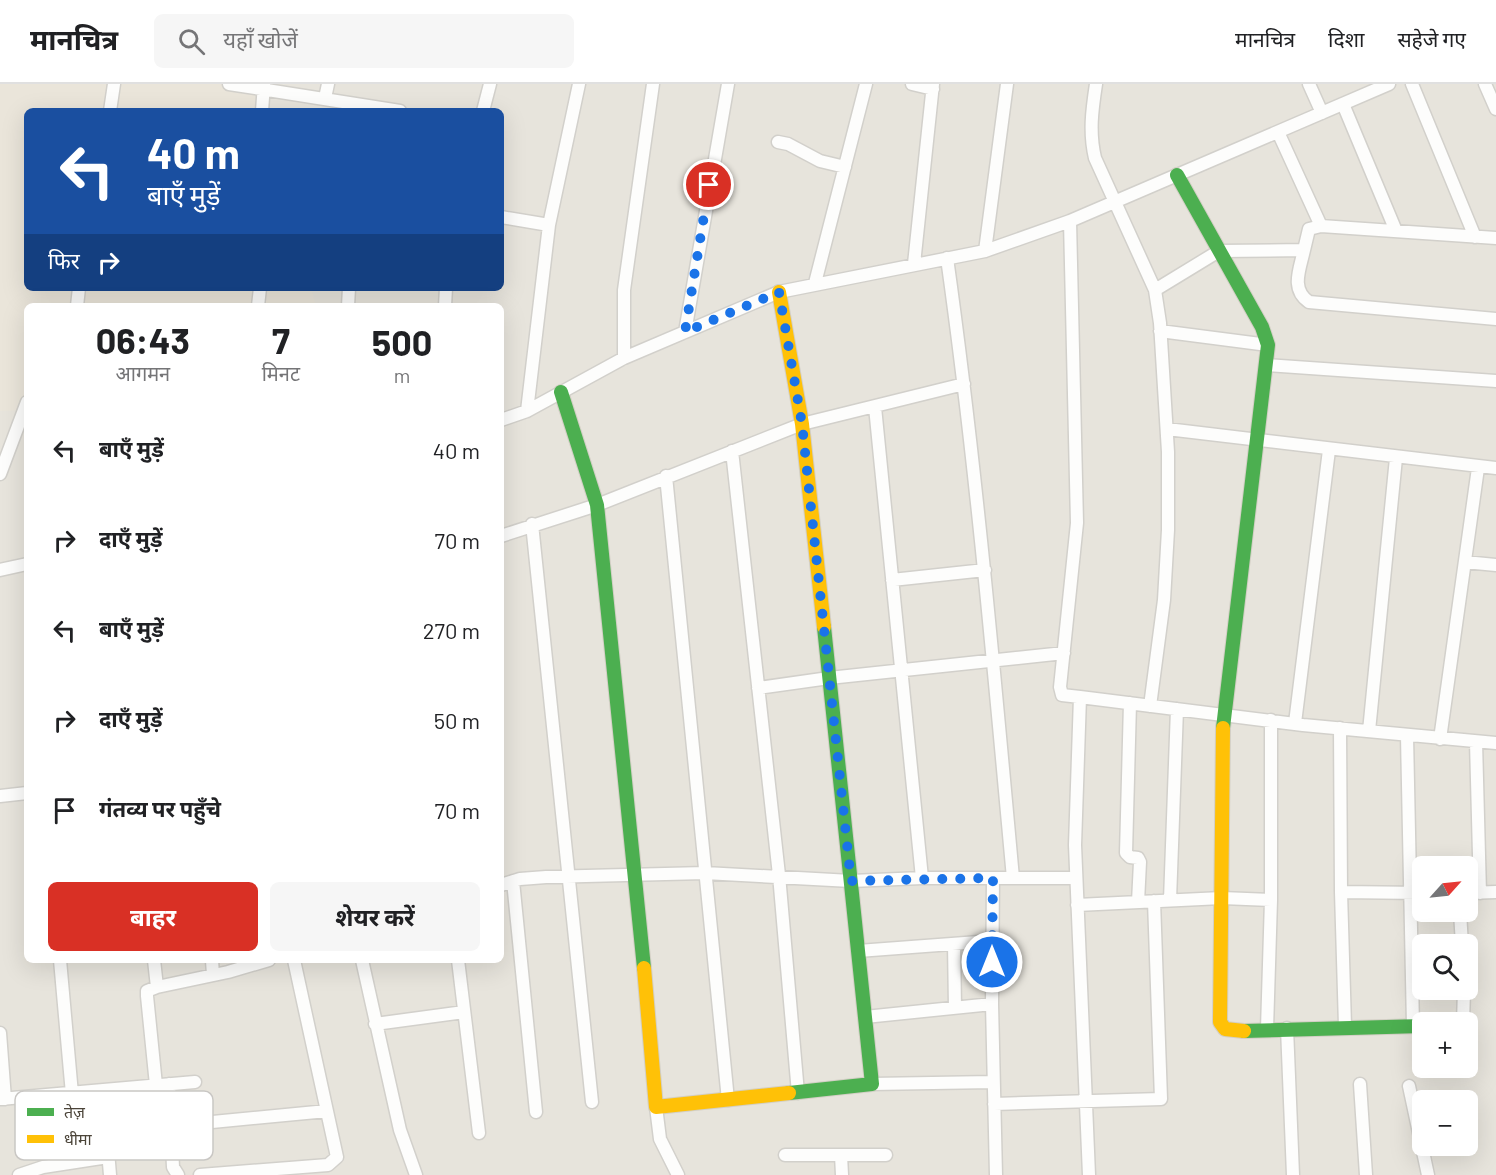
<!DOCTYPE html>
<html lang="hi">
<meta charset="utf-8">
<style>
:root{--surface:#fff;--page:#f6f6f6;--text:#202124;--muted:#757577;--line:#e0e0e0;--accent:#d93025}
body{margin:0;font-family:Barlow,"Noto Sans Devanagari",sans-serif;background:var(--page);color:var(--text);height:100vh;display:flex;flex-direction:column;font-size:22px;white-space:nowrap}
*{box-sizing:border-box;margin:0}
p{font-size:20px;color:var(--muted)}
.icon{flex:none;width:33px;height:33px;fill:none;stroke:currentColor;stroke-width:2;stroke-linecap:round;stroke-linejoin:round}
.map{position:relative;flex:1;overflow:hidden}
.side{position:absolute;left:24px;top:219px;width:480px;height:660px;display:flex;flex-direction:column;background:var(--surface);border-radius:9px;box-shadow:0 6px 24px #0002}
.side>*{flex:none}
.guide{position:absolute;left:24px;top:24px;width:480px;height:183px;border-radius:9px;box-shadow:0 6px 24px #0002;background:#1a4fa0;color:#fff;overflow:hidden}
.needle{width:39px;rotate:63deg}
.fabs{position:absolute;left:1412px;top:772px;display:grid;gap:12px}
.fabs a{display:grid;place-items:center;width:66px;height:66px;border-radius:9px;background:var(--surface);box-shadow:0 6px 24px #0002;font-size:30px}
.pin{position:absolute;display:grid;place-items:center;width:51px;height:51px;color:#fff;margin:-26px;border:3px solid #fff;border-radius:50%;box-shadow:0 2px 6px #0007}
.me{position:absolute;width:66px;margin:-33px;rotate:0deg;stroke-linejoin:round;filter:drop-shadow(0 0 4px #0008)}
.turn{display:flex;align-items:center;gap:21px;height:126px;padding:0 24px;font-size:27px}
.turn .icon{width:78px;height:78px;stroke-width:2.5}
.turn b{display:block;font-size:42px;line-height:51px}
.then{display:flex;align-items:center;height:57px;padding:0 24px;background:#0003;gap:12px;font-size:22px}
.eta{display:flex;justify-content:space-evenly;align-items:center;height:102px;text-align:center}
.eta b{font-size:36px;font-weight:700;line-height:42px}
.action{display:flex;gap:12px;margin-top:auto;padding:12px 24px}
.action a{flex:1;height:69px;border-radius:9px;background:var(--accent);color:#fff;font-size:24px;font-weight:700;line-height:69px;text-align:center}
.action a+a{background:var(--page);color:var(--text)}
ul{padding:0;list-style:none}
li{display:flex;align-items:center;gap:18px;height:90px;padding:0 24px}
li div{flex:1}
li b{display:block;font-size:22px}
li em{font-style:normal}
header{display:flex;align-items:center;gap:36px;box-sizing:border-box;height:84px;padding:0 30px;background:var(--surface);border-bottom:2px solid var(--line)}
header strong{font-size:28px}
nav{display:flex;gap:33px;margin-inline-start:auto;font-size:21px}
.search{width:420px;height:54px;background:var(--page);display:flex;align-items:center;gap:15px;box-sizing:border-box;padding:0 21px;border-radius:9px;color:var(--muted);font-size:22px}
.map>svg:first-child{display:block}
.residential{fill:#e7e4dc;fill-rule:evenodd}
.education{fill:#eae5da}
.lines{fill:none;stroke-linecap:round;stroke-linejoin:round}
.street-casing{stroke:#d2d0cb;stroke-width:15}
.fast-casing{stroke:#d3cfc5;stroke-width:16}
.slow-casing{stroke:#d3cfc5;stroke-width:16}
.street{stroke:#fdfdfc;stroke-width:12}
.fast{stroke:#4caf50;stroke-width:14}
.slow{stroke:#ffc107;stroke-width:14}
.route{stroke:#1a73e8;stroke-width:10;stroke-dasharray:0 18}
.key{fill:#fff;stroke:#c9c7c4;stroke-width:1.5}
.key-label{font-size:16px;fill:#4b4439}
</style>
<header>
<strong>मानचित्र</strong>
<div class="search"><svg class="icon" aria-label="search" viewBox="0 0 24 24"><circle cx="10" cy="10" r="6"/><path d="M15 15l6 6"/></svg>यहाँ खोजें</div>
<nav><a>मानचित्र</a><a>दिशा</a><a>सहेजे गए</a></nav>
</header>
<div class="map">
<svg width="1496" height="1091" viewBox="0 0 1496 1091">
<rect width="100%" height="100%" fill="#f4f2ee"/>
<path class="residential" d="M0,0h1496v1091h-1496zM27,27h474v177h-474zM27,222h474v654h-474zM1422,783h45v45h-45zM1422,861h45v45h-45zM1422,939h45v45h-45zM1422,1017h45v45h-45z"/>
<path class="education" d="M0,0h252l8,27h-233v177h284l5,18h-289v104l-27,1z"/>
<g class="lines">
<g class="street-casing">
<path id="street" d="M229,0l171,27
M912,0l21,5
M1096,0c-4,26 -7,49 -1,74l60,132 5,33 8,129v78l-4,70 -14,106
M1309,0l13,29
M1412,0l63,153
M1485,0l11,25
M325,14l3,-14
M1343,20l53,127
M110,27l4,-27
M262,27l2,-27
M483,27l7,-27
M1278,48l43,94
M778,58l10,2 32,17 25,6
M501,133l48,8
M1070,137l7,302 -17,164 2,8 18,2 -5,148 14,330
M1304,166c-4,19 -14,39 5,52l187,17
M985,167l22,-167
M947,174c29,206 47,413 66,620
M914,180l19,-180
M815,199l51,-199
M1155,206l64,-39 85,-1 5,-21 12,-3 175,12
M77,222l2,-18
M258,222l2,-18
M348,222l1,-18
M445,222l1,-18
M1160,247l108,14
M685,248l43,-248
M624,274v-68l29,-206
M1266,281l230,16
M527,327l22,-186 30,-141
M501,336l26,-9 97,-53 155,-66 206,-41 85,-30 319,-137
M1167,345l329,39
M732,367l47,424 19,218
M0,390l27,-72
M666,392l62,624
M532,440l60,578
M501,452l96,-31 205,-81 162,-40
M1465,478l31,3
M0,486l27,-6
M892,496l93,-10
M758,604l71,-10 235,-25
M1080,613l223,28 193,18
M1130,619l-4,150 4,4 8,1 2,4 -2,40
M1295,639l34,-273
M1340,644l1,164
M1369,647l27,-273
M1407,652l6,290
M1440,655l38,-271
M1476,658l4,151
M0,712l27,-3
M922,794h154
M993,794l-1,126 4,171
M513,797l23,231
M501,801l19,-6 26,-2 159,-4 146,8 71,-3 -47,-471
M1467,809l29,-1
M1170,816l7,-191
M1077,821l145,-7 49,2
M1460,828l2,33
M954,860l1,64
M858,867l134,-10
M60,876l12,134
M154,876l3,27 71,-15 41,-12
M212,876l1,15
M362,876l38,170 16,45
M458,876l21,173
M865,933l127,-13
M1463,939l1,-33
M375,940l89,-12
M1345,942l-4,-134 81,1
M1287,944l6,147
M1267,945l4,-129v-180
M0,949l5,66
M169,1000l4,83 5,8
M872,1000l121,-2
M1360,1000l6,91
M156,1001l-9,-89v-5l10,-4
M1409,1002l19,89
M103,1007l7,84
M0,1015l195,-17
M994,1020l167,-5 -7,-198
M656,1023l4,32 18,36
M171,1042l156,-15
M785,1071h101
M841,1071l1,20
M19,1091l24,-8 65,-10
M200,1091l128,-10 9,-8 -43,-197"/>
</g>
<g class="fast-casing">
<path id="fast" d="M1177,91l85,152 6,18 -45,383
M561,308l36,113 47,463
M1244,947l178,-5
M789,1009l83,-9 -48,-457"/>
</g>
<g class="slow-casing">
<path id="slow" d="M779,208l23,132 22,203
M1223,644l-3,294 5,7 19,2
M644,884l12,139 133,-14"/>
</g>
<use href="#street" class="street"/>
<use href="#fast" class="fast"/>
<use href="#slow" class="slow"/>
</g>
<g class="lines">
<path class="route" d="M709,101l-24,147 94,-40 23,132 49,457 142,-3 -1,84"/>
</g>
<rect x="15" y="1007" width="198" height="69" rx="9" class="key"/>
<rect x="27" y="1024" width="27" height="8" fill="#4caf50"/>
<rect x="27" y="1051" width="27" height="8" fill="#ffc107"/>
<g class="key-label">
<text x="64" y="1034">तेज़</text>
<text x="64" y="1061">धीमा</text>
</g>
</svg>
<div class="fabs">
<a><svg class="needle" viewBox="-14 -14 28 28"><path d="M0-13l5 13h-10z" fill="#e53935"/><path d="M0 13l5-13h-10z" fill="#757577"/></svg></a>
<a><svg class="icon" aria-label="search" viewBox="0 0 24 24"><circle cx="10" cy="10" r="6"/><path d="M15 15l6 6"/></svg></a>
<a>+</a>
<a>−</a>
</div>
<div class="pin" style="left:709px;top:101px;background:#d93025"><svg class="icon" aria-label="arrive" viewBox="0 0 24 24"><path d="M6 21V4h12l-3 4 3 4H6"/></svg></div>
<svg class="me" style="left:992px;top:878px" viewBox="-20 -20 40 40"><circle r="17" fill="#1a73e8" stroke="#fff" stroke-width="3"/><path d="M0-11L8 9 0 5-8 9z" fill="#fff"/></svg>
<div class="guide">
<div class="turn"><svg class="icon" aria-label="left" viewBox="0 0 24 24"><path d="M17 20v-9H6M10 6l-5 5 5 5"/></svg><div><b>40 m</b>बाएँ मुड़ें</div></div>
<div class="then">फिर<svg class="icon" aria-label="right" viewBox="0 0 24 24"><path d="M7 20v-9h11M14 6l5 5-5 5"/></svg></div>
</div>
<section class="side">
<div class="eta">
<div><b>06:43</b><p>आगमन</p></div>
<div><b>7</b><p>मिनट</p></div>
<div><b>500</b><p>m</p></div>
</div>
<ul>
<li><svg class="icon" aria-label="left" viewBox="0 0 24 24"><path d="M17 20v-9H6M10 6l-5 5 5 5"/></svg><div><b>बाएँ मुड़ें</b></div><em>40 m</em></li>
<li><svg class="icon" aria-label="right" viewBox="0 0 24 24"><path d="M7 20v-9h11M14 6l5 5-5 5"/></svg><div><b>दाएँ मुड़ें</b></div><em>70 m</em></li>
<li><svg class="icon" aria-label="left" viewBox="0 0 24 24"><path d="M17 20v-9H6M10 6l-5 5 5 5"/></svg><div><b>बाएँ मुड़ें</b></div><em>270 m</em></li>
<li><svg class="icon" aria-label="right" viewBox="0 0 24 24"><path d="M7 20v-9h11M14 6l5 5-5 5"/></svg><div><b>दाएँ मुड़ें</b></div><em>50 m</em></li>
<li><svg class="icon" aria-label="arrive" viewBox="0 0 24 24"><path d="M6 21V4h12l-3 4 3 4H6"/></svg><div><b>गंतव्य पर पहुँचे</b></div><em>70 m</em></li>
</ul>
<div class="action"><a>बाहर</a><a>शेयर करें</a></div>
</section>
</div>
